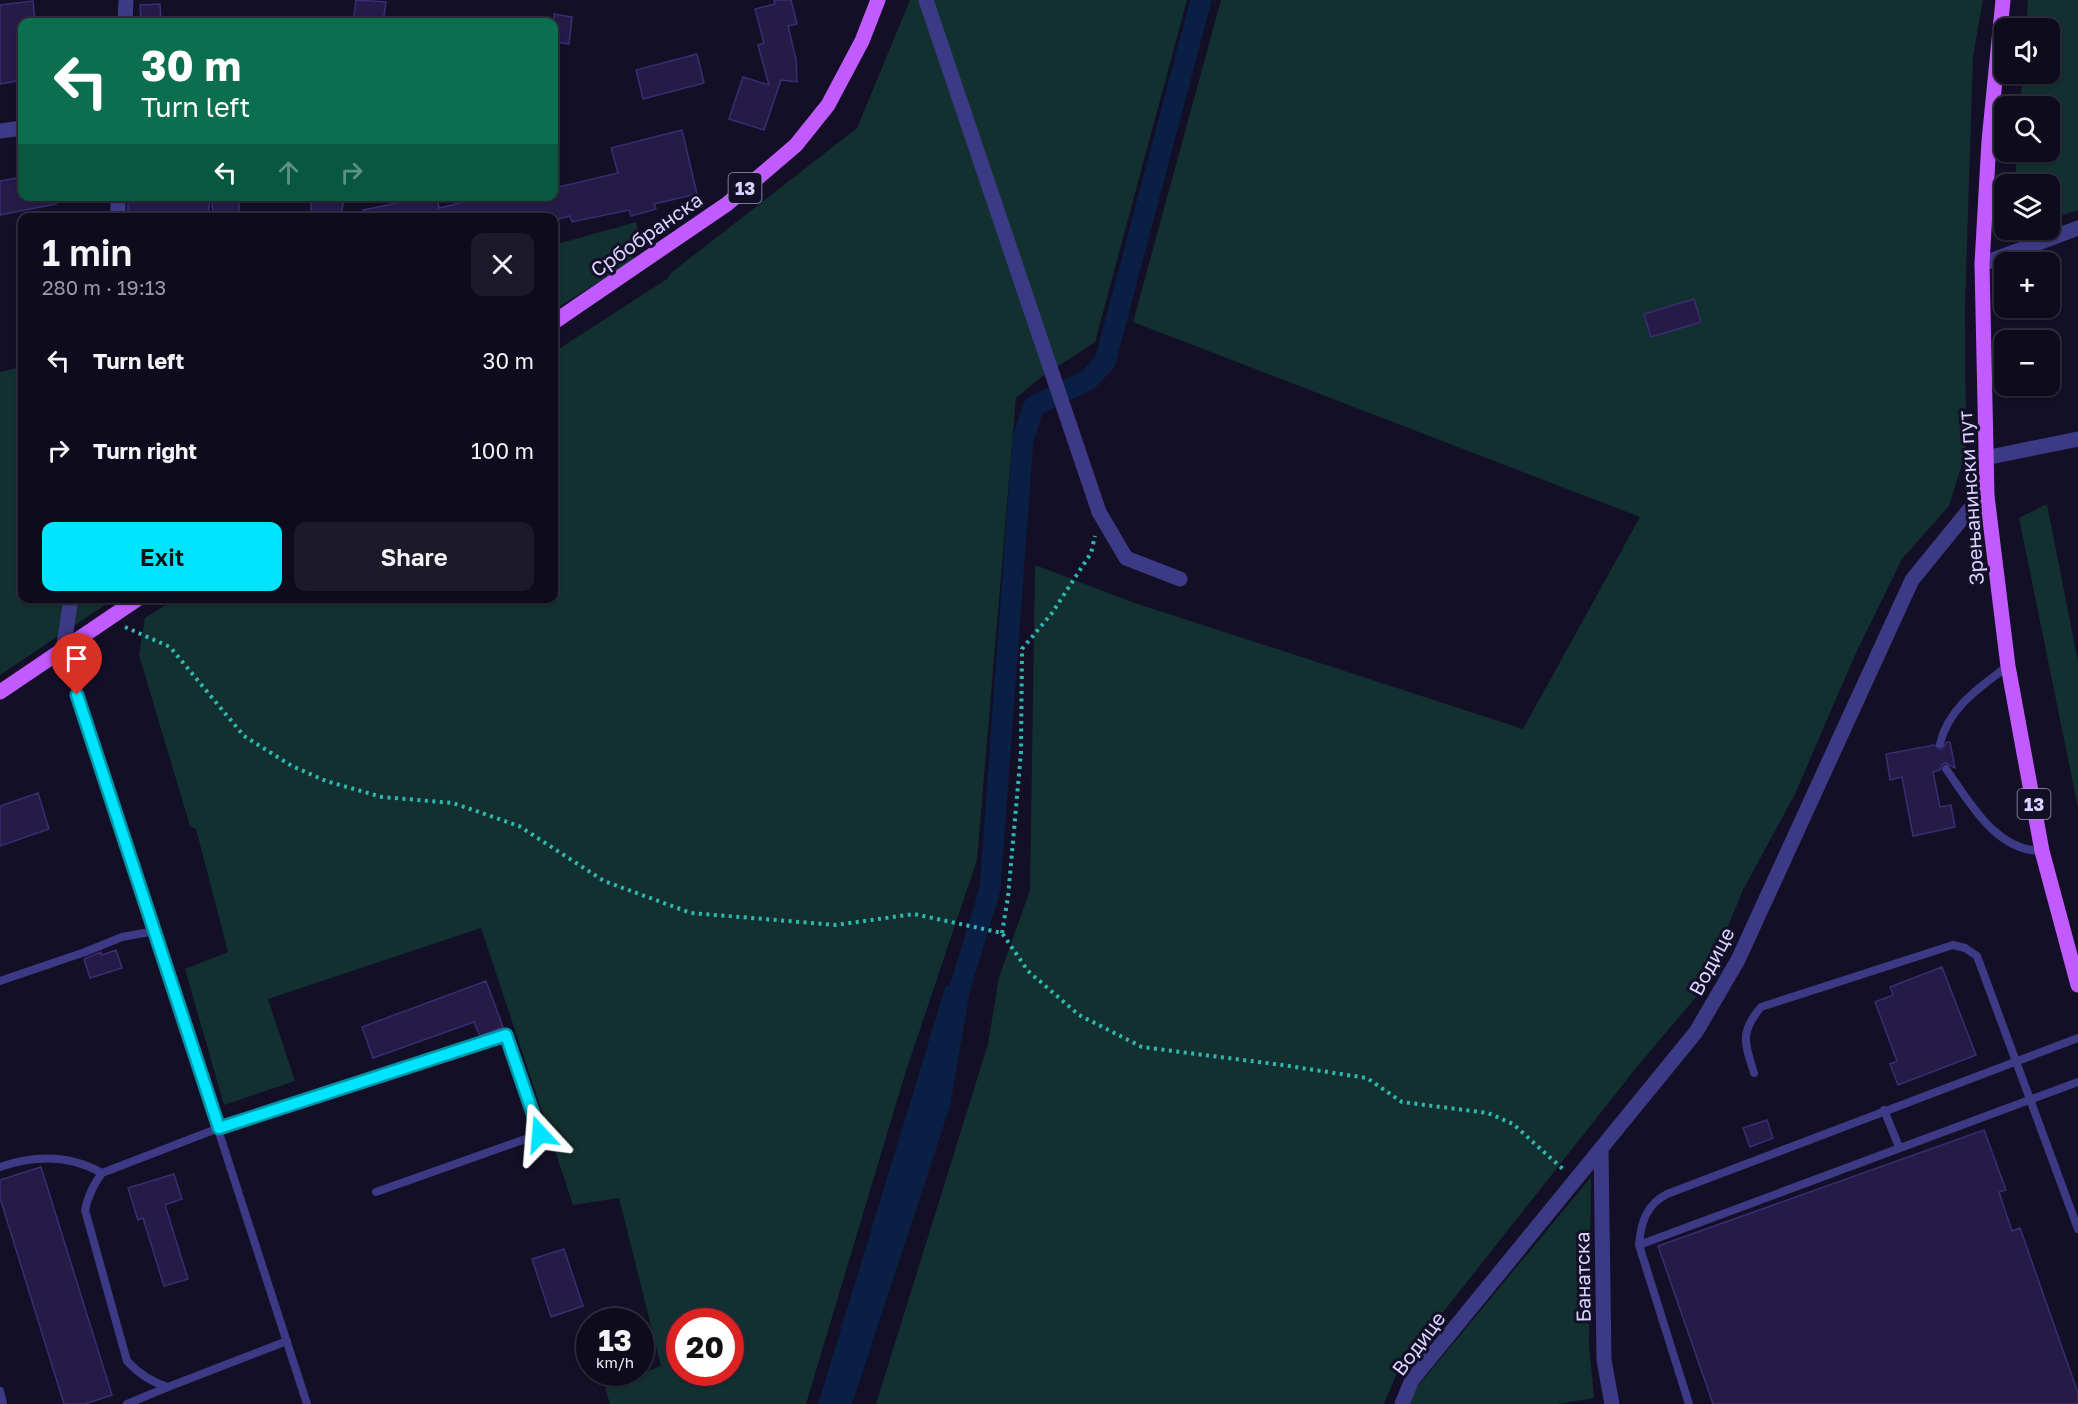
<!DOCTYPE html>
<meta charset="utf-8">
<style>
:root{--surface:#0e0b1c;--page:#1c1929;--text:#f1f3f6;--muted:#9b9ba3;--line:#2e2b3b;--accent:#00e5ff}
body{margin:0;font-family:"Golos Text",sans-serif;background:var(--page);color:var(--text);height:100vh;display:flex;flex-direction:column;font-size:22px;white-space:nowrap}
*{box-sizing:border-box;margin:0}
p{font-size:20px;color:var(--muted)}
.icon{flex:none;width:33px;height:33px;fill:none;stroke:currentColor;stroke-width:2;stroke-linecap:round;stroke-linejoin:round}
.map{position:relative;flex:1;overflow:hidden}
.details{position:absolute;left:18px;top:213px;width:540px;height:390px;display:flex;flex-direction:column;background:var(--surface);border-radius:12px;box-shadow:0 2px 4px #0004,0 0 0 2px var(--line)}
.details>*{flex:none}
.hud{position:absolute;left:18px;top:18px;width:540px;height:183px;border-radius:12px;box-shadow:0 2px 4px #0004,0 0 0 2px var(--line);background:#0b6e4f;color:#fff;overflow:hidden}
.fabs{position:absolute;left:1994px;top:18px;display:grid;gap:12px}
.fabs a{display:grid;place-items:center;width:66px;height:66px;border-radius:12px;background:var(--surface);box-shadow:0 2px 4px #0004,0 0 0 2px var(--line);font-size:30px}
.speed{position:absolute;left:576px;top:1308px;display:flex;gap:12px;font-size:30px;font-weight:700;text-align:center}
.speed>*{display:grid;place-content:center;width:78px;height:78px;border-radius:50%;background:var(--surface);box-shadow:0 2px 4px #0004,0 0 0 2px var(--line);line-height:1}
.speed small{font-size:15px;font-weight:400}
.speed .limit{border:9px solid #d22;background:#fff;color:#111}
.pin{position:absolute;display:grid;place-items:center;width:51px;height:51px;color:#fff;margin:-62px -26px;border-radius:50% 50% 50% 0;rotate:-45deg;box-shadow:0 0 6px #0007}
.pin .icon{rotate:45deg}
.me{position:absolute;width:66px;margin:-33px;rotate:341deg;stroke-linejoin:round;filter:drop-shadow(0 0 4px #0008)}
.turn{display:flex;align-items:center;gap:21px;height:126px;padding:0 24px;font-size:27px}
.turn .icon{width:78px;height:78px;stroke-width:2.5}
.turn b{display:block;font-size:42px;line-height:51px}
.lanes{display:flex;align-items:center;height:57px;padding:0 24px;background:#0003;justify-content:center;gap:30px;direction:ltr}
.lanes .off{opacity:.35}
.round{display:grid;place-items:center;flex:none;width:63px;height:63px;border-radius:12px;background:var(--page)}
.head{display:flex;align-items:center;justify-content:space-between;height:102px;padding:0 24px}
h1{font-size:36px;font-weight:600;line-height:45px}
.button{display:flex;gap:12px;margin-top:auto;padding:12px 24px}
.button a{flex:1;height:69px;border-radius:12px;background:var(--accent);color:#111;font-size:24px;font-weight:600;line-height:69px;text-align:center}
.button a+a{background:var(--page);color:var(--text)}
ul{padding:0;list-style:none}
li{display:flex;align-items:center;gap:18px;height:90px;padding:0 24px}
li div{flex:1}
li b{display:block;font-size:22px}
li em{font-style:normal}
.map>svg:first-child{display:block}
.green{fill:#12302f;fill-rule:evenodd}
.water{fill:#0a1f44}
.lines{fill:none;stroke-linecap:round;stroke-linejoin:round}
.canal{stroke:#0a1f44;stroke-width:21}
.building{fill:#241b47;stroke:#3b2d73;stroke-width:1.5}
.path{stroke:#2fb8b0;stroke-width:4;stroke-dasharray:3 4.5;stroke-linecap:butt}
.lane{stroke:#3d3a85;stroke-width:8}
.street{stroke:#3d3a85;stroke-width:15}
.primary{stroke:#c25bff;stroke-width:15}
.route-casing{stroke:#0095a6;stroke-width:15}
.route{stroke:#00e5ff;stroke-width:10}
.labels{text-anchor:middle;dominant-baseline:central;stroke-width:6;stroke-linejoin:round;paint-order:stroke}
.shield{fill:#130f26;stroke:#9e99be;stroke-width:1.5}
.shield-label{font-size:18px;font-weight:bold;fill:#d9d4ff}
.street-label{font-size:20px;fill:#d9d4ff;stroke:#130f26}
</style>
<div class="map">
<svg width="2078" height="1404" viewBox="0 0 2078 1404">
<rect width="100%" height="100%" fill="#130f26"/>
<path class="green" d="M910,0h277l-92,342 -55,36 -24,20 -39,462 -72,214 -99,330h-196l-5,-16 56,-22 -42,-168 -46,7 -92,-277 -213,71 27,82 -71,24 -39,-136 43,-17 -32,-123 -6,-3 -51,-171 6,-37 30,-19 379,-1v-246l113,-73 5,-7 185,-144zM680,1322h50v50h-50z
M1221,0h762l-10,56 -8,251 1,144 -17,55 -47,53 -47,96 -60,139 -52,96 -42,101 -65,77 -237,300 -15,36h-508l112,-360 11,-67 31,-87 5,-325 97,37 391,127 117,-212 -507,-195z
M2028,0h50v210l-29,10v-36h-34l2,-32h32v-46h-29l3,-32h26v-46h-23z
M636,222l5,21 -9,18 -78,49v-65z
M22,367v231l92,1 -114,76v-303z
M2047,504l31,158v146l-59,-290z
M1591,1177l-2,168 5,53 -36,6h-148l8,-18z"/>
<path class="water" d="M946,985l24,6 -20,115 -98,298h-34z"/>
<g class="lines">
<path class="canal" d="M952,1014l38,-125 33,-450 11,-33 54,-26 17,-18 96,-362"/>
</g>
<path class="building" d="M356,0l30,2 -3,20h-30z
M774,0h17l6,24 -9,2 8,33 1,23 -16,-2 -17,50 -35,-11 14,-42 26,8 -11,-40 6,-2 -9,-34 20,-5z
M33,1l2,21h-13v58l-22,4v-79z
M160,4l1,18h-20l-1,-17z
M554,14l18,3 -3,27 -15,-2z
M697,54l7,29 -61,16 -7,-29z
M682,130l15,64 -43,10 2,5 -25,7 -2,-6 -57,12 -2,-6 -16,4v-2h-190l-1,-8 67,-14h7l2,12 51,-12h64v-8l64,-15 -7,-25z
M16,178l4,18h35l1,8 -56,11v-34z
M128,196h81v18l-81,2z
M311,196h33l-3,22h-30z
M239,198v19l-26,1 -1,-19z
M1694,299l7,23 -50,15 -7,-23z
M1947,742h3l5,26 -10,-5 -4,3 -1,4 -7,2 7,35 11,-2 4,22 -42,9 -11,-59 -12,3 -4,-26 48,-9 7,5z
M38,793l11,36 -49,17v-40z
M116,950l6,18 -32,10 -6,-19 17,-7 1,3z
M1942,967l34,88 -78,30 -8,-21 7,-3 -22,-59 18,-7 -3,-8z
M486,981l17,46 -23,9 -6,-14 -101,36 -11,-31z
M1767,1120l6,18 -23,9 -7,-19z
M1984,1130l22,60 -7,2 13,39 8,-3 58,165v11h-365l-55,-158z
M41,1167l71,228 -27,9h-21l-64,-206v-18z
M174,1174l8,25 -17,6 23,74 -24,7 -21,-68 -5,2 -10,-32z
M564,1249l19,57 -32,11 -19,-58z"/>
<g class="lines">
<path class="path" d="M125,627l45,20 74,89 48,30 34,15 56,16 71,6 66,23 85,55 87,32 145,12 78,-11 88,19 26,38 51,44 63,32 140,18 85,13 35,24 86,11 25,11 51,46
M1002,933l6,-36 13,-145 1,-103 30,-36 39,-60 4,-17"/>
<path class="lane" d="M63,651l244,753
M1940,744c8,-36 40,-57 68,-78
M1946,769c24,33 49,82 96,82
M0,981l85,-29 37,-15 33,-6
M1754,1073c-9,-29 -15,-40 7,-66l192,-62 12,3 12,8 101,273
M1884,1110l15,37
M0,1167c35,-12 70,-12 102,6
M1639,1245l439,-163
M287,1341l-119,46c-17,-5 -29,-13 -41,-26l-42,-151c3,-14 8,-25 17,-37l117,-45 287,-93 34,99 -164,58
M0,1391l3,13
M127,1404l41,-17
M1689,1404l-50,-159c2,-23 7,-40 28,-51l411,-156"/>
<path class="street" d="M926,0l173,512 27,46 54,21
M125,22l1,-22
M0,131l22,-3
M118,218v-22
M1982,264l96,-36
M1985,458l93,-19
M63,651l8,-53
M1601,1149l3,211 8,44
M1402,1404l10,-24 284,-348 42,-72 174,-380 57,-70 18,-14"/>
<path class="primary" d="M2003,0l-14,141 -7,123 5,232 21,170 34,185 36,134
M554,322l173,-118 69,-59 32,-40 34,-64 16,-41
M0,692l139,-94"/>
</g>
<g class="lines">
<g class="route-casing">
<path id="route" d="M77,695l142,433 287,-93 34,99"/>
</g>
<use href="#route" class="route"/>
</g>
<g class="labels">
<g class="shield">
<rect x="728.5" y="173" width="33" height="30" rx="4.5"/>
<rect x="2017.5" y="789" width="33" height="30" rx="4.5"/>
</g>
<g class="shield-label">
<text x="745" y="188">13</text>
<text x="2034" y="804">13</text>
</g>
<g class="street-label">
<text transform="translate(646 234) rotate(-35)">Србобранска</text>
<text transform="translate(1970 498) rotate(-94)">Зрењанински пут</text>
<text transform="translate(1711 961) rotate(-62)">Водице</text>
<text transform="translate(1582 1277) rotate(-91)">Банатска</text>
<text transform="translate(1418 1343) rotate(-53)">Водице</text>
</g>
</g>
</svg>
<div class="fabs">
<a><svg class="icon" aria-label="sound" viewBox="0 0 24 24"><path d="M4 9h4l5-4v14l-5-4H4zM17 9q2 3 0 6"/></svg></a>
<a><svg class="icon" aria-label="search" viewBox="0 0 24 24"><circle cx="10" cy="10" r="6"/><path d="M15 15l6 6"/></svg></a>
<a><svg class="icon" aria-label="layers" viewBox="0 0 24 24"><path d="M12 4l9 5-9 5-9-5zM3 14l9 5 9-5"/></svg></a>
<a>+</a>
<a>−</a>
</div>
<div class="speed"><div>13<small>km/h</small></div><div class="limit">20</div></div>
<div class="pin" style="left:77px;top:695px;background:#d93025"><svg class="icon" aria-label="arrive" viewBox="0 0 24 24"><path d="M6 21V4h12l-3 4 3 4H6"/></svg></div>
<svg class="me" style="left:540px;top:1134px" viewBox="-20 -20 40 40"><path d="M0-17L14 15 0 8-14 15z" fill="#00e5ff" stroke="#fff" stroke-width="4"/></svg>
<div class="hud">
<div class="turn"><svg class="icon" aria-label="left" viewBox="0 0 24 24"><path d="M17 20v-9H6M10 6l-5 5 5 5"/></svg><div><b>30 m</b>Turn left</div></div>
<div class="lanes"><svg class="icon" aria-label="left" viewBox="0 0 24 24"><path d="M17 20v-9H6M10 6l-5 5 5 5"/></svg><svg class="icon off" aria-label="ahead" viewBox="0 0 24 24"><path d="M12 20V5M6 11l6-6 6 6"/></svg><svg class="icon off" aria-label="right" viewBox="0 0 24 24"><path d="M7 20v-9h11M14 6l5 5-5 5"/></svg></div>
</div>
<section class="details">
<div class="head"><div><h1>1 min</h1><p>280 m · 19:13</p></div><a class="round"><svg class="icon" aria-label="close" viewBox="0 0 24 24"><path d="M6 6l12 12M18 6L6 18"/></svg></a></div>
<ul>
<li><svg class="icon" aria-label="left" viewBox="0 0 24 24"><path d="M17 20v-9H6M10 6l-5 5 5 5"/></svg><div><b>Turn left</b></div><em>30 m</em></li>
<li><svg class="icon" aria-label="right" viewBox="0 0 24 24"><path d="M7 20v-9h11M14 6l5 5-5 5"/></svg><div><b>Turn right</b></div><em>100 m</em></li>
</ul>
<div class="button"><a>Exit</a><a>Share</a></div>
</section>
</div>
